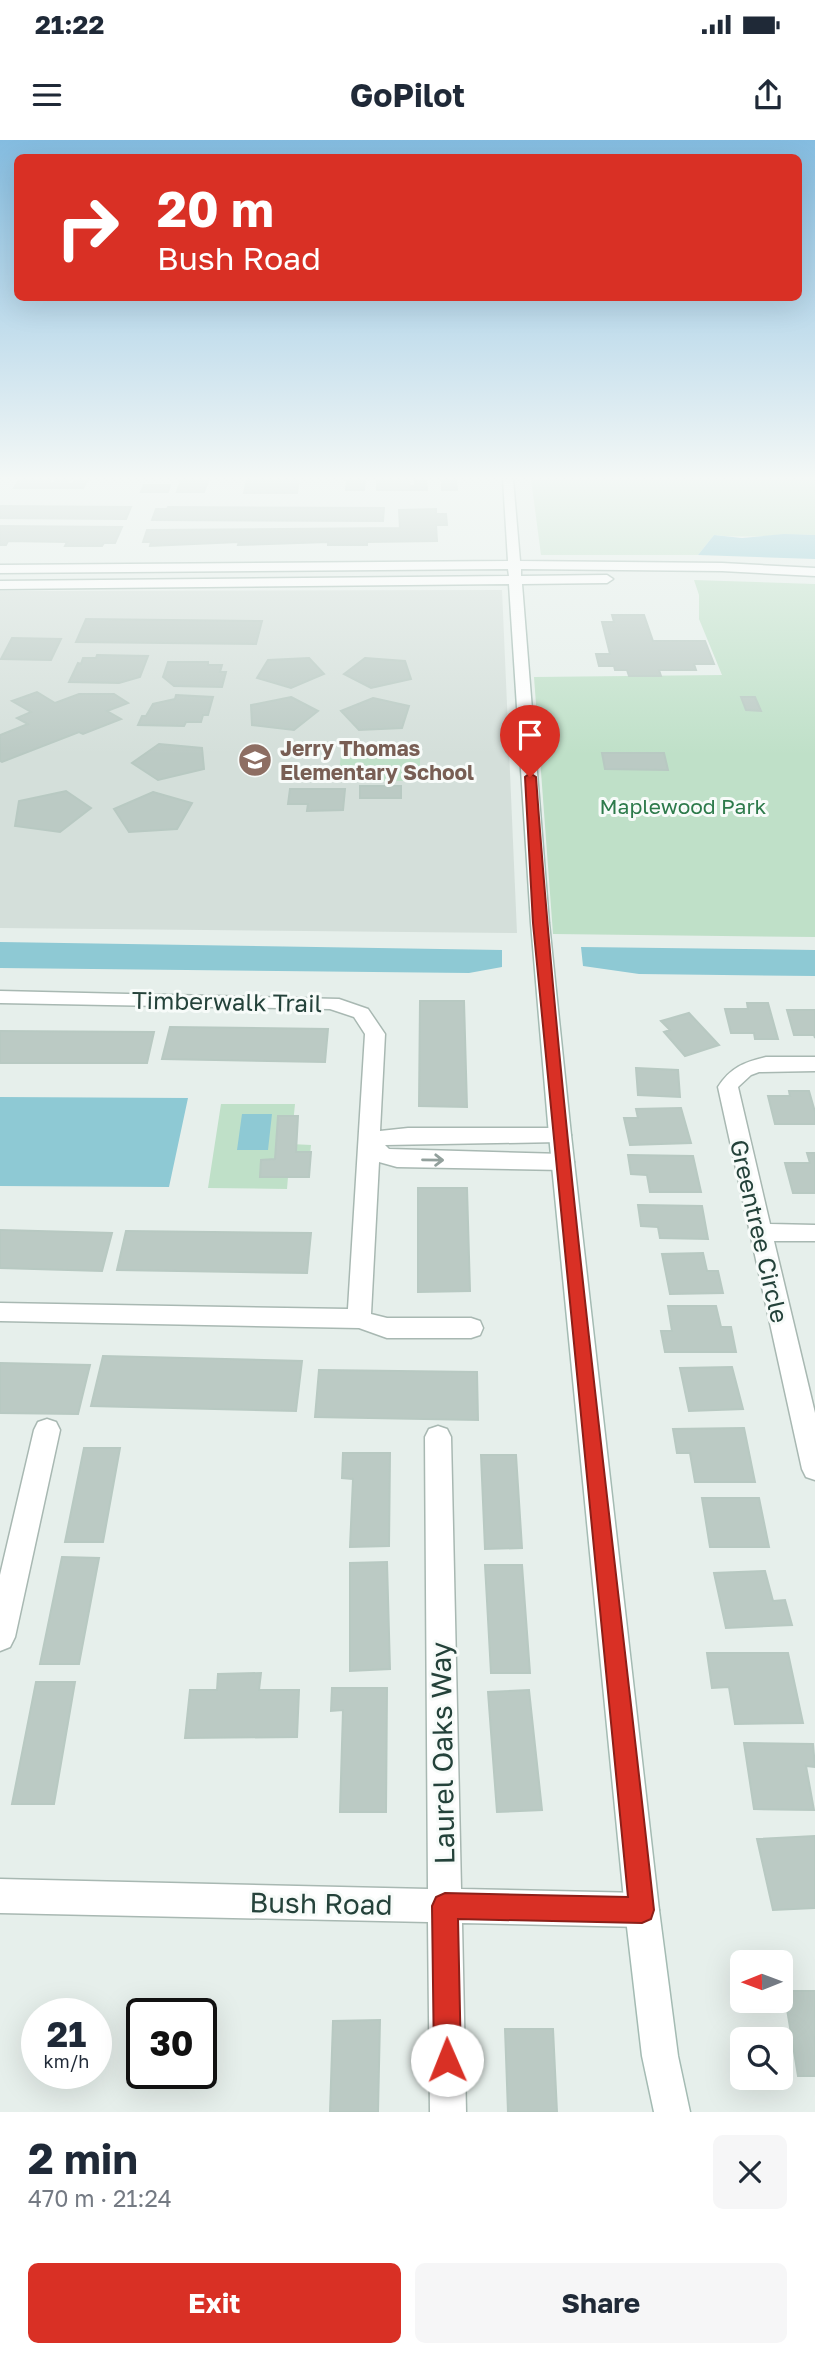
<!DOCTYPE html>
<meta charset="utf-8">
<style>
:root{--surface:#fff;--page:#f6f6f7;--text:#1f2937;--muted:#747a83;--accent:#d93025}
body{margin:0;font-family:"Golos Text",sans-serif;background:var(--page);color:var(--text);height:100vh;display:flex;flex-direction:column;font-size:26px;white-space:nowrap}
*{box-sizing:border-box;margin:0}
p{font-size:23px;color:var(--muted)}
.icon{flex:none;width:38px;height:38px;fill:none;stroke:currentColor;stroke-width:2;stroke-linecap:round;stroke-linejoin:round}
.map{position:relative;height:1972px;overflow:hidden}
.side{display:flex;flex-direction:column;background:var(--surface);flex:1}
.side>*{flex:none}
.guide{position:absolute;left:14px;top:14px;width:788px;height:147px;border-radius:10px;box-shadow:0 7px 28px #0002;background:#d93025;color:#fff;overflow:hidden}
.needle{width:46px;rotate:269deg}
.tools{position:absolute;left:730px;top:1810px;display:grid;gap:14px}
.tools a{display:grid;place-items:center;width:63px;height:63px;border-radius:10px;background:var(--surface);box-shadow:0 7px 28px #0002;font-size:35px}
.speed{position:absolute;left:21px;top:1858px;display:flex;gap:14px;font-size:35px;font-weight:700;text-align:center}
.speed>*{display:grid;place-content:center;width:91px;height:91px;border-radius:50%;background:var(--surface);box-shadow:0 7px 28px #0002;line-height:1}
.speed small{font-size:18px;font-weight:400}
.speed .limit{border:4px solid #111;border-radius:10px;background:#fff;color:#111}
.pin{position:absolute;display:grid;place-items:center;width:60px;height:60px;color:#fff;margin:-72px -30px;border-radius:50% 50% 50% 0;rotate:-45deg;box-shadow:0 0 7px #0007}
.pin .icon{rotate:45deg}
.me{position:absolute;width:77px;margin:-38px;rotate:359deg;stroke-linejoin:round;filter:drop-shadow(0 0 5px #0008)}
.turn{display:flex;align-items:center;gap:24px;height:147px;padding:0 28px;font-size:32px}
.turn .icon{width:91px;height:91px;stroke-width:2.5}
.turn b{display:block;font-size:49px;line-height:60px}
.round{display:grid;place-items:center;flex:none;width:74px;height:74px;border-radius:10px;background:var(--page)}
.headline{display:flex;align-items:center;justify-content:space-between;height:119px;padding:0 28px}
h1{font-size:42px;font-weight:700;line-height:52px}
.cta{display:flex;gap:14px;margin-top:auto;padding:14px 28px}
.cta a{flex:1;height:80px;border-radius:10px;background:var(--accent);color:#fff;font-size:28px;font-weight:700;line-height:80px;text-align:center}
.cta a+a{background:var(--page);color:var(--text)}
.status{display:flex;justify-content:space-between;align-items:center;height:49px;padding:0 35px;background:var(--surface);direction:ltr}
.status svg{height:19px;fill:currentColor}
header{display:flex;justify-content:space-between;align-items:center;height:91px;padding:0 28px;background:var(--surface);font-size:32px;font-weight:700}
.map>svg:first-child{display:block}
.built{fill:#d4dfda}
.green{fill:#bfe0c8}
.water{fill:#8ec9d4}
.building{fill:#bbcac4;stroke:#b8c9c2;stroke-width:2}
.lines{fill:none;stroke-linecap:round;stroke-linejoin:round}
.street-casing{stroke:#a8b8b2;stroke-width:3}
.secondary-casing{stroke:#a4bbb3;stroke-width:3}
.street{fill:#fff;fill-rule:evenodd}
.secondary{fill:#fff;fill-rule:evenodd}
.oneway{stroke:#92a09c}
.route{fill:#d93025;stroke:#8d1f18;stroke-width:2}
.labels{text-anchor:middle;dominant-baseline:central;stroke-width:6;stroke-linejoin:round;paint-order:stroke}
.far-education-label{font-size:21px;font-weight:bold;fill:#785e54;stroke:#f7fbf9;text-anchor:start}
.far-park-label{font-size:21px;fill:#2d7a4b;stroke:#f7fbf9}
.street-label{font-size:24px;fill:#24423a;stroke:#f7fbf9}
.near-street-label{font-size:28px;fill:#24423a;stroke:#f7fbf9}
</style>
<div class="status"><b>21:22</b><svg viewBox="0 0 49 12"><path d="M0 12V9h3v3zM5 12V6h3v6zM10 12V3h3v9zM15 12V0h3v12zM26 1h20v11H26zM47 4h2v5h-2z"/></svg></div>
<header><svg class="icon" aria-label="menu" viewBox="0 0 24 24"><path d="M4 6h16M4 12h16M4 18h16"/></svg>GoPilot<svg class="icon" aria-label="share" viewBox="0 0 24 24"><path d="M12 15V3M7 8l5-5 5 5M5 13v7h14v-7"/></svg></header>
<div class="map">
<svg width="815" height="1972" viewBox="0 0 815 1972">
<rect width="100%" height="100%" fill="#e6efeb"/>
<path class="built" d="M502,450l15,343 -517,-5v-337z"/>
<path class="green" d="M531,339l284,1v55c-34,-1 -67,4 -101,0l-16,20h-157z
M694,440l121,4v353l-262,-3 -19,-257 188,-2 -23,-56v-24z
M342,606l78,1v34h-82z
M221,964h74l-4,40 20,1 -3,32h-20l-1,12 -79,-1z"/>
<path class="water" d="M784,394l31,1v24l-117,-4 16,-20 28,3z
M0,802l502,8v17l-33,6 -469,-5z
M581,807l234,3v26l-176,-2 -56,-8z
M0,957l188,1 -19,89 -169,-1z
M242,974h30l-4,36h-31z"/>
<path class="building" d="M20,339h31l-2,4h5l2,-4h14l-3,5h6l3,-5h12l-5,9h-69z
M181,339h28l-5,13h-27z
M247,339h52l-2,14h-53z
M347,339h18l-1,11h-18z
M377,339h32v7h6v-7h11l1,11h-50z
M442,339h14l1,11h-15z
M144,345h26l-2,7h-27z
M0,366l131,1 -5,12 -126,-1z
M168,367l216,1 -1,13 -231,-1 4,-11h11z
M436,369v5h10l1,11h-11l1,16 -70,1v3h-39v-3l-90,3 1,-3 -89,4 1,-4h-8l4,-12 253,-2 -1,-18z
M0,386l122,1 -7,16h-11l-2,3h-37l2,-4 -59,-1 -2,4h-6z
M612,475h32l9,26h52l9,23h-20l2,6h-37l2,6h-32l-2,-6h-12l-1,-4h-15l-3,-12h14l-8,-32h12z
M86,479l176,2 -6,23 -180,-2z
M12,498l49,1 -10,21 -50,-1z
M97,515l51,1 -8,21 -21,6 -50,-1 9,-19 3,1 2,-6h13z
M309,518l15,16 -33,14 -34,-10 11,-18z
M365,518l40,3 6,18 -40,9 -27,-14z
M168,522h40v3h14l-2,7h6l-4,15 -48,-1 -11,-9z
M37,552l18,11 24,-9h35l14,9 -21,8 14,8 -38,15 -4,-2 -77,30 -2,-1v-26l28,-11 -11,-6 14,-6 -19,-11z
M176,555l37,2 -5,18h-5l-2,7h-15l-2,4 -46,-1 4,-9h4l7,-12 22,-5z
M291,557l27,14 -24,19 -42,-5 -1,-20z
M741,557h14l6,14 -15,-1z
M373,558l36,8 -7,22 -43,2 -18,-19z
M159,604l43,4 2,21 -46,11 -26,-17z
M602,613h62l4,17 -63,-1z
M360,646h41v12h-41z
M290,649h55l-2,21 -36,1 1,-7h-20z
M66,651l25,17 -31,24 -45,-6 4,-25z
M153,652l39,11 -15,26 -48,3 -15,-23z
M420,861h44l3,106 -48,-1z
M747,863h21l10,36h-23l-1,-6h-23l-6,-24h23z
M787,870h28v28l-1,-3h-20z
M689,873l30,32 -34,11 -21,-24 6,-2 -9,-9z
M170,887l158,2 -3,33 -163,-3z
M0,891l154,1 -7,31h-147z
M636,928l42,2 2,27 -42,-2z
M789,951h20l6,21v12h-40l-7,-28h22z
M681,968l10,35 -61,2 -6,-27h14l-2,-9z
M278,976h20l-2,36h15l-2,25h-49l1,-17 14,-1z
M807,1013h8v40h-22l-8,-30h25z
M628,1015l65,1 8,36h-51l-3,-17 -16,-1z
M418,1048h49l3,103 -52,1z
M638,1065l64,1 6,33 -48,-1 -2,-11 -17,-1z
M0,1090l112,3 -10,38 -102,-3z
M126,1091l185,2 -4,40 -190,-3z
M703,1113l4,18h11l5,22 -53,1 -8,-40z
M668,1166h48l5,21h10l5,25h-71l-4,-21h11z
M103,1216l199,5 -6,50 -205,-5z
M0,1223l90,2 -12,49 -78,-1z
M732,1227l11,42 -54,2 -9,-43z
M319,1230l158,2 1,48 -163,-3z
M744,1288l11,54h-60l-5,-29h-13l-4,-24z
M84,1308h36l-17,94h-38z
M343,1313h47l-1,93 -39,1 3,-68 -11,-1z
M481,1315h35l6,93 -37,1z
M702,1358h57l10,49h-59z
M62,1417l37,1 -20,106h-39z
M387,1422l3,107 -40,2v-108z
M485,1425h37l8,108h-39z
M765,1431l8,30 12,-1 7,25 -66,3 -12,-55z
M707,1513h81l15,70 -68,1 -6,-37 -17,1z
M261,1533l-2,17h40l-2,47 -112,1 5,-48h27l1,-16z
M36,1542h39l-21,122h-42z
M332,1548h55l-1,124h-46l3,-102 -12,1z
M529,1550l13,120 -45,2 -9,-120z
M744,1603l69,1 2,23 -9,-1 8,44 -60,-1z
M815,1696v72l-42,2 -16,-71z
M784,1851h31v85h-17z
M380,1880l-2,92h-48l3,-91z
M505,1889h48l4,83h-49z"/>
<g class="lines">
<g class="street-casing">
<path id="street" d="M0,851l339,8 29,10 17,25 -5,97 28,-3h152l7,2 4,5 -4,5 -7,2 -175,3 4,4 174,5 8,3 3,5 -3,5 -8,3 -166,-3 -18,-5 -8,152 16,4h84l9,3 3,7 -3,7 -9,3h-84l-28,-10 -359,-7v-18l348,6 17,-275 -11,-17 -24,-8 -330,-6z
M766,917h49v14l-56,1 -8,3 -13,12 32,137 45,1v16h-41l41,172v67l-9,-3 -4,-8 -84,-382c12,-19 26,-25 48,-30z
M47,1279l9,3 4,8 -45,207 -5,10 -10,4v-76l34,-145 4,-8z
M438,1286l9,3 4,8 10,452 181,4 12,5 5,12 -5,12 -12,5 -180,-4 4,189h-36l-2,-190 -428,-9v-34l428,10 -3,-452 4,-8z"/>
</g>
<g class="secondary-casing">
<path id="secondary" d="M503,339h10l7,82 202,2 93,5v8l-93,-5 -201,-2v7l86,-1 6,4 -6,4 -85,1 27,339 22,212 88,775 19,146 12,56h-36l-12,-56 -17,-146 -76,-775 -18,-212 -22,-339 -509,5v-8l509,-5 -1,-7 -508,4v-8l508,-4z"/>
</g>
<use href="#street" class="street"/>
<use href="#secondary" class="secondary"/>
</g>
<defs><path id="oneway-shaft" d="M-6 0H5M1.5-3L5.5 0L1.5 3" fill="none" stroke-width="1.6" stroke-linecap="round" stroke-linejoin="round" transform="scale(1.75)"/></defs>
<use class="oneway" href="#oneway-shaft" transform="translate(433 1020) rotate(1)"/>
<linearGradient id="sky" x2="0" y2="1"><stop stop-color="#84bce0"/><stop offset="0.55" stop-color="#f4f8f6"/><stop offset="1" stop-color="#f4f8f6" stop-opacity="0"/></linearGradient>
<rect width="815" height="615" fill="url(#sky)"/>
<path class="route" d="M530,633l6,4c27,379 77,756 118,1133l-3,9 -9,4 -184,-4 3,141 -4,10 -10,4 -9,-4 -4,-10 -2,-154 4,-9 9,-4 183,4 -95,-974 -8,-146z"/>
<defs>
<g id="school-disc" transform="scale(1.75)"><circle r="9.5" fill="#8d6e63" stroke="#f7fbf9"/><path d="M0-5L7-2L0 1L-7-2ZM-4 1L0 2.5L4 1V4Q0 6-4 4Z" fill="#fff"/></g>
</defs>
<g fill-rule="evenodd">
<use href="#school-disc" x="255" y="620"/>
</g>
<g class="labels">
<g class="far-education-label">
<text x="280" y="608">Jerry Thomas<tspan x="280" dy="24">Elementary School</tspan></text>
</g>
<g class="far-park-label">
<text x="683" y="666">Maplewood Park</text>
</g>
<g class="street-label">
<text transform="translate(227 861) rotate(1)">Timberwalk Trail</text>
<text transform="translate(760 1091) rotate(77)">Greentree Circle</text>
</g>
<g class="near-street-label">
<text transform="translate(442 1613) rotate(-91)">Laurel Oaks Way</text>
<text transform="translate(321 1763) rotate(1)">Bush Road</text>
</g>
</g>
</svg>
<div class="tools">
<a><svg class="needle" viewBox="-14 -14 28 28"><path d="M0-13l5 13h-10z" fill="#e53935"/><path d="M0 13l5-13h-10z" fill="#747a83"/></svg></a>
<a><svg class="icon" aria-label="search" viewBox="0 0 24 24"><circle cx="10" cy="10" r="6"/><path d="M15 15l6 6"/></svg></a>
</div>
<div class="speed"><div>21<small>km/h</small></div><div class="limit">30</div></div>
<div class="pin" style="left:530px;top:637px;background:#d93025"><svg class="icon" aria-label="arrive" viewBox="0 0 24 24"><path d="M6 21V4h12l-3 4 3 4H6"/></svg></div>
<svg class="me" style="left:447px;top:1920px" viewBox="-20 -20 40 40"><circle r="19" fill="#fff"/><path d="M0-13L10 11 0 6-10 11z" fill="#d93025"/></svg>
<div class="guide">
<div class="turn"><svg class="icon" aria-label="right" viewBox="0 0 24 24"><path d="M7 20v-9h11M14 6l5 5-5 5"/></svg><div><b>20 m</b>Bush Road</div></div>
</div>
</div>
<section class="side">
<div class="headline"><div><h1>2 min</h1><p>470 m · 21:24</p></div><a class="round"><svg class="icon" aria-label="close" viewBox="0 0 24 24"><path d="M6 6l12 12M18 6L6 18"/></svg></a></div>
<div class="cta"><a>Exit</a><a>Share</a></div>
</section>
